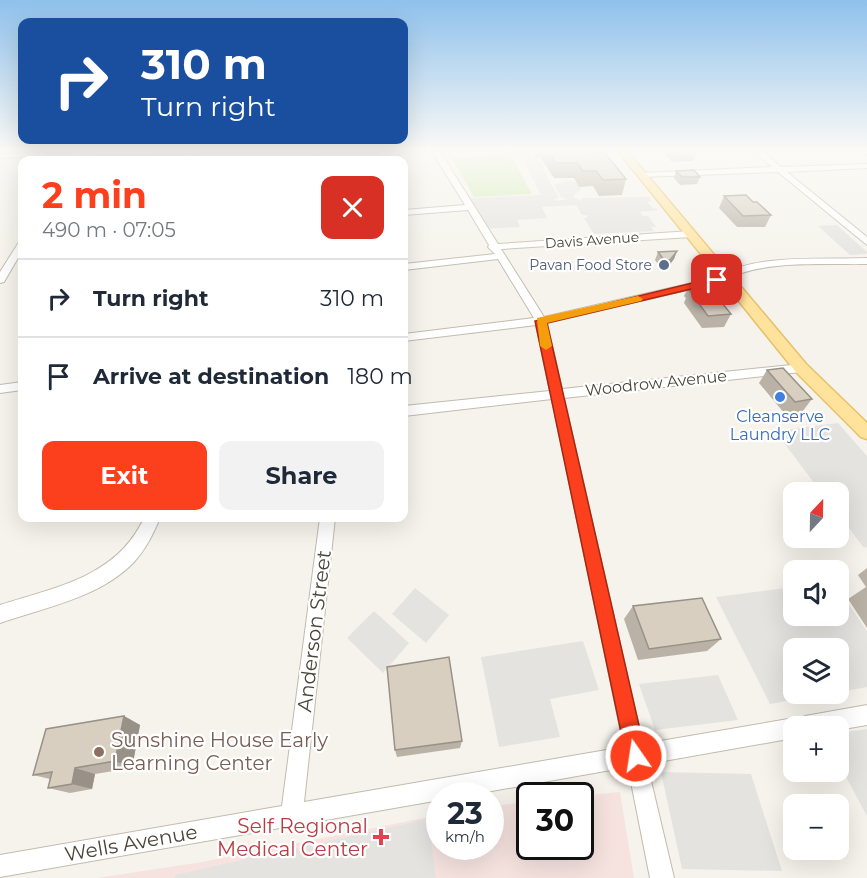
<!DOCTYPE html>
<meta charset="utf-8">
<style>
:root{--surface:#fff;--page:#f2f2f3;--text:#1f2937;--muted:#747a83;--line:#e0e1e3;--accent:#fc3f1d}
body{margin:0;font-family:Montserrat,sans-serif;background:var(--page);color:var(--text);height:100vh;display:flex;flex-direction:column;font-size:22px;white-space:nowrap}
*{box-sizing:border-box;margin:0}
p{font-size:20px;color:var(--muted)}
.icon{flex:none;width:33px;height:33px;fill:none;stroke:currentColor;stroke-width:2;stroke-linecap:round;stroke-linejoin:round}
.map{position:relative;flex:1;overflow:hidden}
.sheet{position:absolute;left:18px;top:156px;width:390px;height:366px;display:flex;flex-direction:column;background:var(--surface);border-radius:12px;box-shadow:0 6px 24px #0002}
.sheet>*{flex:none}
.top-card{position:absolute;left:18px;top:18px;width:390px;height:126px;border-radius:12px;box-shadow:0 6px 24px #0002;background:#1a4fa0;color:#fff;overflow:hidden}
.needle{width:39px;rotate:22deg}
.buttons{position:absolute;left:783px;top:482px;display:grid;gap:12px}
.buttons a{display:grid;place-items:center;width:66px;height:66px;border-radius:12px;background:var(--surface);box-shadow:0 6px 24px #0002;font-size:30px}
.speed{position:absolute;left:426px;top:782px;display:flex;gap:12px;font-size:30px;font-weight:700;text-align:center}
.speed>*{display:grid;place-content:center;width:78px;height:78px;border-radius:50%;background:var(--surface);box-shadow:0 6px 24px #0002;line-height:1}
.speed small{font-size:15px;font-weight:400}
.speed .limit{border:3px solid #111;border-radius:9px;background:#fff;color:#111}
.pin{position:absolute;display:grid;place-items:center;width:51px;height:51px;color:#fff;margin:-26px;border-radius:12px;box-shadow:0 3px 9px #0006}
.me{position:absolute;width:66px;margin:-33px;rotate:347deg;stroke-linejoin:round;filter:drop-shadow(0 0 4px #0008)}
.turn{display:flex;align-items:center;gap:21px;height:126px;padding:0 24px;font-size:27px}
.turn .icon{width:78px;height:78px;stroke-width:2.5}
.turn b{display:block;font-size:42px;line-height:51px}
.round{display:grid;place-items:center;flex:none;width:63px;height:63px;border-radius:12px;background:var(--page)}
.overview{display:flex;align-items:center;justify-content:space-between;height:102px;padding:0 24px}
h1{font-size:36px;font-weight:700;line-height:45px;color:var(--accent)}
.button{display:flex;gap:12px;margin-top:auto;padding:12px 24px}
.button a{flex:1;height:69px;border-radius:12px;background:var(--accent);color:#fff;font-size:24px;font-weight:700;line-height:69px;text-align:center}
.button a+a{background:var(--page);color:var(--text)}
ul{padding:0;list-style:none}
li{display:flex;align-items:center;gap:18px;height:78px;padding:0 24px;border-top:2px solid var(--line)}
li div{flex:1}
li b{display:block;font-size:22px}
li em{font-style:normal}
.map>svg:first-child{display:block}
.medical{fill:#f6e3e0}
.green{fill:#d2eab5}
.parking{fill:#e5e3e0}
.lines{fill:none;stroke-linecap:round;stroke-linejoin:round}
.minor-casing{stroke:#c2bbae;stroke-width:2}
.major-casing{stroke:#e6c16a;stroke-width:3}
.minor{fill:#fff;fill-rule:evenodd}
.major{fill:#ffe39c;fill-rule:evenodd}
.wall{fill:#bab2a6}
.shaded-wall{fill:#979187}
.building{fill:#d8cfc1;stroke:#979187;stroke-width:1.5}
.route{fill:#fc3f1d;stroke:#a42913;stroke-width:1.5}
.slow{fill:#f59e0b}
.service-dot{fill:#5c6f8a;stroke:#fff;stroke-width:2}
.shop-dot{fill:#3f7fe0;stroke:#fff;stroke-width:2}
.education-dot{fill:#8d6e63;stroke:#fff;stroke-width:2}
.health-dot{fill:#e0444e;stroke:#fff;stroke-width:2}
.labels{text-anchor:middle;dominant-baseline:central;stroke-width:4.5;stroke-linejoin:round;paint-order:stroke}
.far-street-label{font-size:14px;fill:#4b4439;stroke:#fff}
.far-service-label{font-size:14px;fill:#4e5e75;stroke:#fff;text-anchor:end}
.street-label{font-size:16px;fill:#4b4439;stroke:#fff}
.shop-label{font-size:16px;fill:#366cbe;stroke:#fff}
.near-street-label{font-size:20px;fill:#4b4439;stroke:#fff}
.near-education-label{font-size:20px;fill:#785e54;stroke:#fff;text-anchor:start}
.near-health-label{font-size:20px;fill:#be3a42;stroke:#fff;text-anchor:end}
</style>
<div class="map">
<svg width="867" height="878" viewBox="0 0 867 878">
<rect width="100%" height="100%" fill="#f6f3ec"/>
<path class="medical" d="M620,792l14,86h-537l105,-16 237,-47 1,31h50l1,-40 38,-4 1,44h50l1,-50z"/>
<path class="green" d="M511,155l21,39 -58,3 -22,-39z"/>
<path class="parking" d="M504,150h26l5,9h6l4,13 -4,1h4l14,25 -5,1 2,2 12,-2 -7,-2 -7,-12 13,-4 9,1 5,6 -8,9 9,4 -1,-3 68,-1 3,4 -5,1 6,6 7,2 -20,2 3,4h5l8,11h-5l3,4 -60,3 -10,-16h3v-3h-5l-6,-10 -34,2 5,11 -30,2 3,7 -39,2 -11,-31 71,-3 -16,-32 3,-1 -7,-8 -15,1z
M837,225l30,27v2l-17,1 -32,-29z
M838,423l29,33v91l-3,1 -25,-33 -1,-23h-17l-46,-61z
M793,587l1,28h44l1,-25 28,41v56l-28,5 -1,-44h-44v45h37l-61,11 -54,-107z
M415,588l34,27 -23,28 -34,-29z
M374,611l35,32 -26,30 -36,-35z
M583,641l16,49 -49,9 10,38 -61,10 -18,-90z
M718,675l20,45 -83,10 -16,-46z
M867,729v87l-28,-52 -1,-31z
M661,772l90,2 31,97 -100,-2z
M428,819l8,59h-261v-3z"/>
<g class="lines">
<g class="minor-casing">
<path id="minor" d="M141,150h93l-4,2 -230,6v-4z
M306,150h8l-1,10h-7z
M431,150h8l59,94 193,-13 5,3 -5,3 -190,12 43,68 170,-39c41,-25 106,-18 153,-20v6c-44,1 -108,-5 -146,18l-174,41 15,66 239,-25 6,4 -6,4 -237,26 79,346 151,-26 4,2 7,-4 62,-11v20l-29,5v-4h-44v12l-147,26 27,114h-24l-22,-111 -159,28h-29v5l-440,77v-22l282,-49 38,-288h15l-31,284 320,-55 -72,-348 -148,17v-10l146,-15 -14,-66 -132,16v-7l130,-16 -36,-59 -94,11v-6l91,-10 -7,-7 1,-2 -21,-35 -64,5v-5l61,-5z
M752,150h9l20,17 86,-3v4l-80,4 80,65v8l-89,-73 -136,5 -4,-2 4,-2 130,-6z
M857,150h10v5z
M22,241v10l-18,31 -4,1v-11l19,-30z
M22,382v8l-22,3v-8z
M144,518h16c-7,16 -14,31 -26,44 -33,35 -90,46 -134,61v-18c56,-18 117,-28 144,-87z"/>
</g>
<g class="major-casing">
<path id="major" d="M617,150h9l180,214 61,59v16l-6,-2 -65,-65z"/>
</g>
<use href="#minor" class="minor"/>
<use href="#major" class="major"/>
</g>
<path class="wall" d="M531,150h58l2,3 35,26 -4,16 -23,1 -6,-10 -14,1 -5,-9h-20l-13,-20h-5z
M661,150h34l2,1 -4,10 -21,1z
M676,171l24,6 -3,7 -17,1 -6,-7z
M724,196l29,6 18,13 -6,12h-28l-18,-19z
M677,251l-3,8 -7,9h-6l-6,-8 3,-8z
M690,284l41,30 -7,13 -22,1 -18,-25 2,-5 -2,-2z
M767,370l45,29 -10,13 -17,2 -26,-31z
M867,568v60l-19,-29 18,-12 -8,-12z
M633,606l88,33 -14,12 -69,9 -14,-41z
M124,716l16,9 -8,43 -37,6 -3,15 -22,4 -22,-5 2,-9 -17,-4z
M462,741l-2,7 -63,9 -2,-7z"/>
<path class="shaded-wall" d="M677,251l-3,8 -7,9 3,-8z
M124,716l16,9 -8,43 -17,-7z
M75,768l20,6 -3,15 -20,-5z"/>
<path class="building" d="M547,150h42l2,3h14l21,26 -23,1 -7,-9h-13l-6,-8h-21z
M673,150h22l2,1 -22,2z
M694,170l6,7h-18l-6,-6z
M746,195l7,7h4l14,13 -28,1 -19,-20z
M677,251l-7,9h-6l-6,-8z
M706,283l25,31 -23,2 -19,-26h6l-5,-6z
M783,368l29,31 -17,3 -28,-32z
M702,598l19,41 -72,10 -16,-43z
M449,657l13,84 -67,9 -8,-83z
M124,716l-9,45 -40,7 -3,16 -24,4 4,-16 -19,3 13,-46z"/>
<linearGradient id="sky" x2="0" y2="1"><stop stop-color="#8fc1ec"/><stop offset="0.55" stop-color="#fbfaf6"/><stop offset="1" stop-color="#fbfaf6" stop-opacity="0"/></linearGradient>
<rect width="867" height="273" fill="url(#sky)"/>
<path class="route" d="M717,277l5,3 -1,2 -174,41 99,433 -3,8 -7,3 -7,-3 -3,-8 -91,-435z"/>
<path class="slow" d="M638,296l5,3 -2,2 -94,22 5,23 -6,4 -6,-4 -3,-28z"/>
<circle class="service-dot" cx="664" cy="265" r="6"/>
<circle class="shop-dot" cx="780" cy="397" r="6"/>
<circle class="education-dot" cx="99" cy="752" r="6"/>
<path class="health-dot" d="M378 828h6v6h6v6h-6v6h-6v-6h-6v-6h6z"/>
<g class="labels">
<g class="far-street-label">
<text transform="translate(592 240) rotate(-4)">Davis Avenue</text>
</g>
<g class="far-service-label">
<text x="652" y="265">Pavan Food Store</text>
</g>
<g class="street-label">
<text transform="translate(656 383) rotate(-6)">Woodrow Avenue</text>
</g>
<g class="shop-label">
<text x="780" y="416">Cleanserve<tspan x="780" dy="18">Laundry LLC</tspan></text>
</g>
<g class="near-street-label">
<text transform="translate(314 631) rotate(-83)">Anderson Street</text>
<text transform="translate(131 843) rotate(-10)">Wells Avenue</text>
</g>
<g class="near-education-label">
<text x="111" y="740">Sunshine House Early<tspan x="111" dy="23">Learning Center</tspan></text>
</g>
<g class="near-health-label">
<text x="368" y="826">Self Regional<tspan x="368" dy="23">Medical Center</tspan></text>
</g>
</g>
</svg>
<div class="buttons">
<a><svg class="needle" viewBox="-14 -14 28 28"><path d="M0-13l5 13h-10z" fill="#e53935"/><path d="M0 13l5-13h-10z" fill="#747a83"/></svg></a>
<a><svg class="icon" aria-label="sound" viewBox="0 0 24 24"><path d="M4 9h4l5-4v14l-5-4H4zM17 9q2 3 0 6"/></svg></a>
<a><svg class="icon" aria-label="layers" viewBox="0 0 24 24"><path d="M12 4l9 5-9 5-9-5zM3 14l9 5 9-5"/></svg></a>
<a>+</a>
<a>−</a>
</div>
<div class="speed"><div>23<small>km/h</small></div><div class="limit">30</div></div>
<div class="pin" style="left:717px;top:280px;background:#d93025"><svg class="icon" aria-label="arrive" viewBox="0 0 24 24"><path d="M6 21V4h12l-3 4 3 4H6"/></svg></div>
<svg class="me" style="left:636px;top:756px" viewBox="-20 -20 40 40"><circle r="17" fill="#fc3f1d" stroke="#fff" stroke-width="3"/><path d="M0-11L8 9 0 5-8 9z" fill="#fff"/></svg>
<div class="top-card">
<div class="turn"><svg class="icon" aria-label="right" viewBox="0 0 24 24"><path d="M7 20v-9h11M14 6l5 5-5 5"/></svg><div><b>310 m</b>Turn right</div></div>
</div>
<section class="sheet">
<div class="overview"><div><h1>2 min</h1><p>490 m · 07:05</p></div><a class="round" style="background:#d93025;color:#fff"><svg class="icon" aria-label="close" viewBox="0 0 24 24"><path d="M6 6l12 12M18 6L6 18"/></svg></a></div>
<ul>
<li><svg class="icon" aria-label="right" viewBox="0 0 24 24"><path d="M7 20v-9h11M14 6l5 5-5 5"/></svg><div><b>Turn right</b></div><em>310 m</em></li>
<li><svg class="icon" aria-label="arrive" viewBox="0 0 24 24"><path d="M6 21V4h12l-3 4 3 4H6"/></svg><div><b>Arrive at destination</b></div><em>180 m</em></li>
</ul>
<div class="button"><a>Exit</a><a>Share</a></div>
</section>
</div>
